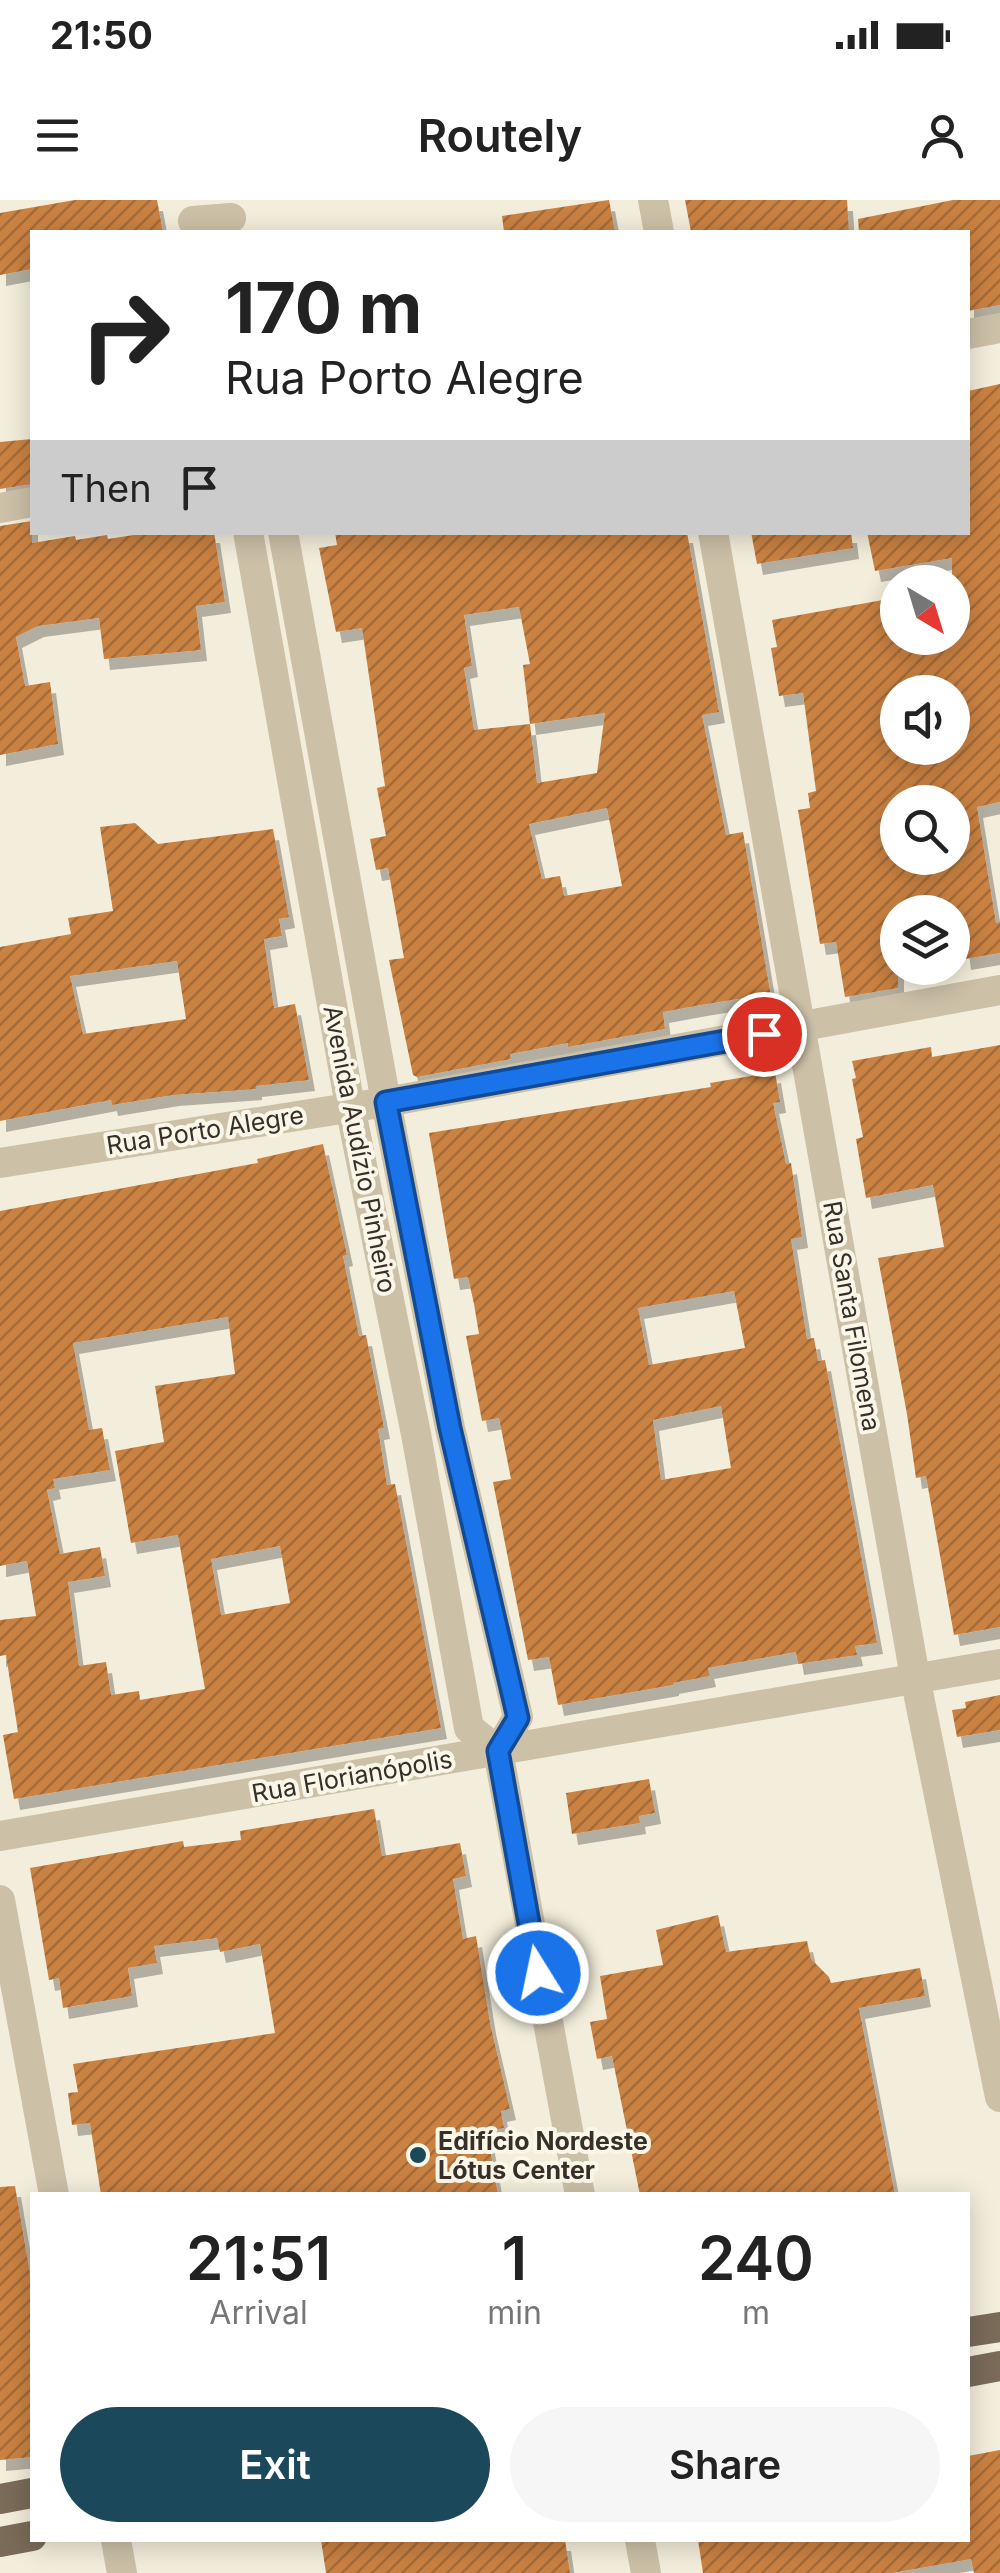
<!DOCTYPE html>
<meta charset="utf-8">
<style>
:root{--surface:#fff;--page:#f6f6f6;--text:#222;--muted:#767676;--accent:#1b485b}
body{margin:0;font-family:Inter,sans-serif;background:var(--page);color:var(--text);height:100vh;display:flex;flex-direction:column;font-size:38px;white-space:nowrap}
*{box-sizing:border-box;margin:0}
p{font-size:32px;color:var(--muted)}
.icon{flex:none;width:55px;height:55px;fill:none;stroke:currentColor;stroke-width:2;stroke-linecap:round;stroke-linejoin:round}
.map{position:relative;flex:1;overflow:hidden}
.drawer{position:absolute;left:30px;top:1992px;width:940px;height:350px;display:flex;flex-direction:column;background:var(--surface);border-radius:0px;box-shadow:0 5px 25px #0003}
.drawer>*{flex:none}
.guide{position:absolute;left:30px;top:30px;width:940px;height:305px;border-radius:0px;box-shadow:0 5px 25px #0003;background:#fff;color:var(--text);overflow:hidden}
.needle{width:65px;rotate:142deg}
.buttons{position:absolute;left:880px;top:365px;display:grid;gap:20px}
.buttons a{display:grid;place-items:center;width:90px;height:90px;border-radius:50%;background:var(--surface);box-shadow:0 5px 25px #0003;font-size:50px}
.pin{position:absolute;display:grid;place-items:center;width:85px;height:85px;color:#fff;margin:-42px;border:5px solid #fff;border-radius:50%;box-shadow:0 2px 10px #0007}
.me{position:absolute;width:110px;margin:-55px;rotate:350deg;stroke-linejoin:round;filter:drop-shadow(0 0 8px #0008)}
.turn{display:flex;align-items:center;gap:35px;height:210px;padding:0 30px;font-size:45px}
.turn .icon{width:130px;height:130px;stroke-width:2.5}
.turn b{display:block;font-size:70px;line-height:85px}
.then{display:flex;align-items:center;height:95px;padding:0 30px;background:#0003;gap:20px;font-size:38px}
.eta{display:flex;justify-content:space-evenly;align-items:center;height:170px;text-align:center}
.eta b{font-size:60px;font-weight:600;line-height:70px}
.action{display:flex;gap:20px;margin-top:auto;padding:20px 30px}
.action a{flex:1;height:115px;border-radius:60px;background:var(--accent);color:#fff;font-size:40px;font-weight:600;line-height:115px;text-align:center}
.action a+a{background:var(--page);color:var(--text)}
.status{display:flex;justify-content:space-between;align-items:center;height:70px;padding:0 50px;background:var(--surface);direction:ltr}
.status svg{height:28px;fill:currentColor}
header{display:flex;justify-content:space-between;align-items:center;height:130px;padding:0 30px;background:var(--surface);font-size:45px;font-weight:600}
.map>svg:first-child{display:block}
.building{fill:url(#building-hatch);fill-rule:evenodd;filter:url(#shadow)}
.lines{fill:none;stroke-linecap:round;stroke-linejoin:round}
.street{stroke:#ccc0a7;stroke-width:30}
.primary{stroke:#7a6b58;stroke-width:30}
.route-casing{stroke:#114b97;stroke-width:25}
.route{stroke:#1a73e8;stroke-width:18}
.poi-dot{fill:#1b485b;stroke:#faf6e8;stroke-width:4}
.labels{text-anchor:middle;dominant-baseline:central;stroke-width:8;stroke-linejoin:round;paint-order:stroke}
.street-label{font-size:25px;fill:#383028;stroke:#faf6e8}
.poi-label{font-size:25px;font-weight:bold;fill:#383028;stroke:#faf6e8;text-anchor:start}
</style>
<div class="status"><b>21:50</b><svg viewBox="0 0 49 12"><path d="M0 12V9h3v3zM5 12V6h3v6zM10 12V3h3v9zM15 12V0h3v12zM26 1h20v11H26zM47 4h2v5h-2z"/></svg></div>
<header><svg class="icon" aria-label="menu" viewBox="0 0 24 24"><path d="M4 6h16M4 12h16M4 18h16"/></svg>Routely<svg class="icon" aria-label="person" viewBox="0 0 24 24"><circle cx="12" cy="8" r="4"/><path d="M4 21q1-7 8-7t8 7"/></svg></header>
<div class="map">
<svg width="1000" height="2373" viewBox="0 0 1000 2373">
<defs>
<pattern id="building-hatch" width="6" height="6" patternUnits="userSpaceOnUse" patternTransform="scale(2.5)"><rect width="6" height="6" fill="#ca8242"/><path d="M-1 1l2-2M0 6l6-6M5 7l2-2" fill="none" stroke="#a56b37"/></pattern>
<filter id="shadow"><feDropShadow dx="6" dy="11" stdDeviation="0" flood-color="#0004"/></filter>
</defs>
<rect width="100%" height="100%" fill="#f3eddb"/>
<path class="building" d="M75,0h82l6,32h-131v37l-32,6v-62z
M609,0l6,32h-111l-2,-16z
M685,0h162l2,32h-158z
M953,0h47v105l-32,6v-79h-109l-1,-13z
M1000,184v418l-23,5 19,116 4,-1v31l-35,6 -6,-47h-61v76l-53,9 -9,-55 -16,2 -22,-134 12,-2 -2,-15 8,-2 -13,-98 -24,3 -8,-48 6,-1 -5,-27 122,-22 4,40h54v-80l-77,13 -8,-39h101v-141zM898,492h54v56h-54zM898,602h54v56h-54z
M32,239v45l-32,5v-47z
M32,321v22l43,-7 1,4 31,-5 1,4 45,-7h61l11,70 -29,4 5,44 -97,9 -5,-41 -61,8 -22,11 9,49 25,-4 8,62 -58,11v-229z
M335,332h352l32,180 -17,3 24,120 17,-3 30,177 -26,5 -3,-16 -43,7 -38,7 2,17 -97,18v-4l-58,11 1,5 -94,18 -4,-2 -24,-115 15,-2 -16,-90 -12,2 -6,-31 16,-3 -9,-48 8,-2 -23,-158 -26,4 -17,-84 18,-3zM519,407l11,57 -7,1 7,59 75,-11 -8,60 -60,10 -7,-59 -56,6 -10,-62 8,-2 -8,-51zM607,608l15,78 -58,10 -4,-20 -18,3 -13,-55z
M751,332h100l2,16 -96,16z
M135,623l23,21 115,-15 16,88 -10,2 3,17 -18,3 10,69 21,-4 14,76 -53,6v3l-83,6 -61,10 -1,-5 -111,21v-174l71,-13 -3,-16 45,-7 -13,-84zM177,761l9,58 -103,15 -13,-58z
M1000,845v582l-46,8 -28,-159 -10,2 -9,-64 -29,-156 66,-11 -11,-62 -67,13 -10,-59 7,-2 -11,-58 4,-1 -4,-17 79,-14 1,10z
M775,872l5,30 -7,1 13,61 5,-1 11,74 -11,2 16,100 7,-1 4,23 7,-1 52,283 -22,3 2,9 -59,9 -2,-12 -88,16 2,8 -37,7v2l-115,20 -9,-48 -21,3 -35,-178 18,-3 -12,-61 -17,3 -16,-85 13,-2 -5,-30 -6,-27 -14,2 -25,-146 282,-46 -1,-4zM734,1091l11,57 -96,17 -11,-57zM721,1206l10,62 -70,12 -8,-60z
M323,944l24,111 -4,1 16,80 7,-1 18,93 -6,1 9,56 8,-1 46,244 -427,71 -11,-64 15,-3 -12,-77 -6,1v-36l36,-4 -9,-55 -27,5v-355l258,-48 -1,-4zM228,1117l7,57 -80,12 9,56 -49,9 16,92 47,-8 27,154 -65,11 -1,-9 -28,4 -5,-33 -27,4 -11,-84 37,-6 -5,-29 -40,7 -13,-64 8,-2 -2,-9 57,-9 -8,-42 -13,2 -16,-87zM280,1346l10,57 -69,12 -10,-56z
M1000,1495v35l-43,7 -5,-27 14,-2 -1,-6z
M649,1579l6,34 -16,3 1,7 -68,11 -6,-41z
M374,1609l8,47 78,-13 6,33 -13,3 10,60 13,-3 14,87 20,86 -9,2 3,17 -17,3 11,64h-397l-11,-72 -18,2 -4,-32 10,-1 -5,-28 202,-31 -15,-89 -40,8 -3,-14 -63,8 3,17 -29,5 4,28 -69,12 -4,-30 -10,2 -19,-112 153,-27 1,6 57,-7 -1,-9z
M718,1715l8,37 81,-11 4,18 18,18 2,6 89,-15 5,28 -66,12 36,187h-255l-28,-139 -15,3 -7,-37 17,-3 -7,-43 63,-11 -7,-35z
M15,1986l17,99v172l-32,3v-273z
M1000,2250v123h-26l-3,-14 -79,14h-189l-5,-33h270v-84z
M321,2340h244l5,33h-244z"/>
<g class="lines">
<path class="street" d="M653,0l6,32
M193,21l38,-3
M968,134l32,-6
M0,308l32,-6
M248,332l102,574 66,328 53,294 29,23 82,444
M283,332l103,570 64,326 68,289 -20,34
M713,332l202,1145 85,420
M0,963l386,-61 614,-112
M0,1636l1000,-172
M0,1700l54,295
M116,2340l6,33
M640,2340l6,33"/>
<path class="primary" d="M968,2132l32,-5
M968,2172l32,-6
M0,2299l32,-6
M0,2342l32,-6"/>
</g>
<g class="lines">
<g class="route-casing">
<path id="route" d="M538,1773l-40,-222 20,-33 -68,-290 -64,-326 378,-68"/>
</g>
<use href="#route" class="route"/>
</g>
<circle class="poi-dot" cx="418" cy="1955" r="10"/>
<g class="labels">
<g class="street-label">
<text transform="translate(205 930) rotate(-9)">Rua Porto Alegre</text>
<text transform="translate(360 949) rotate(79)">Avenida Audízio Pinheiro</text>
<text transform="translate(852 1116) rotate(80)">Rua Santa Filomena</text>
<text transform="translate(352 1576) rotate(-10)">Rua Florianópolis</text>
</g>
<g class="poi-label">
<text x="438" y="1941">Edifício Nordeste<tspan x="438" dy="29">Lótus Center</tspan></text>
</g>
</g>
</svg>
<div class="buttons">
<a><svg class="needle" viewBox="-14 -14 28 28"><path d="M0-13l5 13h-10z" fill="#e53935"/><path d="M0 13l5-13h-10z" fill="#767676"/></svg></a>
<a><svg class="icon" aria-label="sound" viewBox="0 0 24 24"><path d="M4 9h4l5-4v14l-5-4H4zM17 9q2 3 0 6"/></svg></a>
<a><svg class="icon" aria-label="search" viewBox="0 0 24 24"><circle cx="10" cy="10" r="6"/><path d="M15 15l6 6"/></svg></a>
<a><svg class="icon" aria-label="layers" viewBox="0 0 24 24"><path d="M12 4l9 5-9 5-9-5zM3 14l9 5 9-5"/></svg></a>
</div>
<div class="pin" style="left:764px;top:834px;background:#d93025"><svg class="icon" aria-label="arrive" viewBox="0 0 24 24"><path d="M6 21V4h12l-3 4 3 4H6"/></svg></div>
<svg class="me" style="left:538px;top:1773px" viewBox="-20 -20 40 40"><circle r="17" fill="#1a73e8" stroke="#fff" stroke-width="3"/><path d="M0-11L8 9 0 5-8 9z" fill="#fff"/></svg>
<div class="guide">
<div class="turn"><svg class="icon" aria-label="right" viewBox="0 0 24 24"><path d="M7 20v-9h11M14 6l5 5-5 5"/></svg><div><b>170 m</b>Rua Porto Alegre</div></div>
<div class="then">Then<svg class="icon" aria-label="arrive" viewBox="0 0 24 24"><path d="M6 21V4h12l-3 4 3 4H6"/></svg></div>
</div>
<section class="drawer">
<div class="eta">
<div><b>21:51</b><p>Arrival</p></div>
<div><b>1</b><p>min</p></div>
<div><b>240</b><p>m</p></div>
</div>
<div class="action"><a>Exit</a><a>Share</a></div>
</section>
</div>
